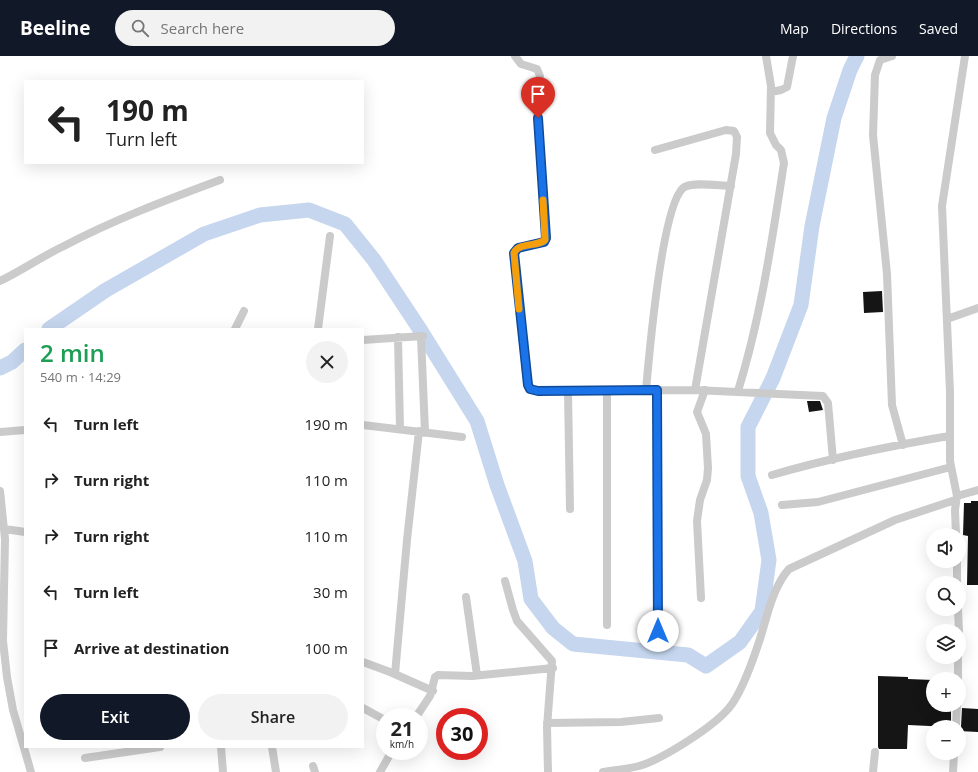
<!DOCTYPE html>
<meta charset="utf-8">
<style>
:root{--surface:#fff;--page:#f2f2f2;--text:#222;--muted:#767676;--accent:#111827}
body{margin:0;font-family:"Open Sans",sans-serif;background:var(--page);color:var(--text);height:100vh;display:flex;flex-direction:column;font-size:15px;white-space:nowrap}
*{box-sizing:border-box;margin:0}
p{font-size:13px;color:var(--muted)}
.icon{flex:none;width:22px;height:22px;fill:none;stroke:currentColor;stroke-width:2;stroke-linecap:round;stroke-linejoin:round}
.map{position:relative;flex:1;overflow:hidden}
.panel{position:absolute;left:24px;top:272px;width:340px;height:420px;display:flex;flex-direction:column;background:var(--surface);border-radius:0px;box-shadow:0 4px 16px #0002}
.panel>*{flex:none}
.hud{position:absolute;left:24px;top:24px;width:340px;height:84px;border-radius:0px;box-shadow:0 4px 16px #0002;background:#fff;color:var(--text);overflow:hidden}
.controls{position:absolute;left:926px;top:472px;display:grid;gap:8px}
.controls a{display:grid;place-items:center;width:40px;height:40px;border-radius:50%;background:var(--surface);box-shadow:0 4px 16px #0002;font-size:20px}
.speed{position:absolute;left:376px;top:652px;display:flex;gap:8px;font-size:20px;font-weight:700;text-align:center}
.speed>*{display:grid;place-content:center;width:52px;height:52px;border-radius:50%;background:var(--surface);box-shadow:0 4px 16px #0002;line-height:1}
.speed small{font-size:10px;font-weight:400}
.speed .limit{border:6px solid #d22;background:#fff;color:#111}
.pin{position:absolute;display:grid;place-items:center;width:34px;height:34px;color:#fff;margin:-41px -17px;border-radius:50% 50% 50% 0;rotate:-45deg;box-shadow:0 0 4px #0007}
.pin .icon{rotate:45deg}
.me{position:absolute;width:44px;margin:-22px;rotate:0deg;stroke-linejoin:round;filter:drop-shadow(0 0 3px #0008)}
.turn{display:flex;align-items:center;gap:14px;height:84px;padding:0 16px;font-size:18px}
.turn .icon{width:52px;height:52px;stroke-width:2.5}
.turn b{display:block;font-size:28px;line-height:34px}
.round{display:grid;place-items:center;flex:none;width:42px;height:42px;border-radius:21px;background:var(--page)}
.summary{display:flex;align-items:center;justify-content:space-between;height:68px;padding:0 16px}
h1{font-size:24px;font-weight:600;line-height:30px;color:#1e9e55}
.action{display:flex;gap:8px;margin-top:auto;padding:8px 16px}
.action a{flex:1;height:46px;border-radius:24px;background:var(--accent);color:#fff;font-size:16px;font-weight:600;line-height:46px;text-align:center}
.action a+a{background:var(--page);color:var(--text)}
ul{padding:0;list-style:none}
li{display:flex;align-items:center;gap:12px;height:56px;padding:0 16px}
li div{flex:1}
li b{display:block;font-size:15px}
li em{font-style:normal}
header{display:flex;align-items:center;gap:24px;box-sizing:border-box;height:56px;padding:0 20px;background:var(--accent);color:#fff}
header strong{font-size:19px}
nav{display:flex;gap:22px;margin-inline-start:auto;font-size:14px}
.search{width:280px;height:36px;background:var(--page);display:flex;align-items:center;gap:10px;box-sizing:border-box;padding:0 14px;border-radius:22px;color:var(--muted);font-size:15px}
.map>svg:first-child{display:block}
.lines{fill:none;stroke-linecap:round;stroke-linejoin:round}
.river{stroke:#c5d6ee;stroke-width:15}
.building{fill:#151515}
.minor{stroke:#cbcbcb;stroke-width:8}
.route-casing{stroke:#114b97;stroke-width:10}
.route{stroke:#1a73e8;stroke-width:7}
.slow{stroke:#f59e0b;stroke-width:7}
</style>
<header>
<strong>Beeline</strong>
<div class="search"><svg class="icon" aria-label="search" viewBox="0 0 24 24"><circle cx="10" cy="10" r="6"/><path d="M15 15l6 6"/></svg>Search here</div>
<nav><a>Map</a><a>Directions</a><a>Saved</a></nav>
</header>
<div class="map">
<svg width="978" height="716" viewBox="0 0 978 716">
<rect width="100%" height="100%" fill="#fff"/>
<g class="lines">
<path class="river" d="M49,273l57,-39 98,-56 56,-19 49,-5 36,14 29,36 47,71 56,90 20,64 28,76 6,38 22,29 20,16 115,11 18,11 34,-24 22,-31 7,-51 -8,-47 -13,-37v-49l25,-49 28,-73 11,-79 22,-108 16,-48 7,-14
M0,312l12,-6 13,-12"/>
</g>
<path class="building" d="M882,235l1,21 -19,1 -1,-21z
M807,345h13l3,9 -14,2z
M971,445h7v84h-11l1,-49 -5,-1 1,-32h7z
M878,620l30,1v2l25,1v26l18,1v20l-43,-2 -1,24h-28l-1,-2z
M962,652l16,1v23l-19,-1 2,-4z"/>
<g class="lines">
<path class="minor" d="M515,0l6,8 16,5 3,7 -3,32 9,130 -2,4 -26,6 -4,5 12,119 4,17 8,2 157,-1 128,6 5,7 5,57
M892,0l-12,4 -5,15 -2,60 14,139 5,131 11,40
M771,36l10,-2 6,-3 6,-31
M655,94l71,-20 8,1 3,6 -1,17 -41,236
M0,225c21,-10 41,-24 62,-34 51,-27 104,-47 158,-67
M947,263l31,-11
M235,273l9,-18
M318,273l12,-93
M398,281l2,92
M421,281l4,95
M363,284l60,-4
M646,334c3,-34 16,-183 37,-202 8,-7 37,-2 48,-2
M657,334l1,241
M568,335l2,118
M607,335v234
M738,335c23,-74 34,-151 46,-228l-3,-13 -5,-5 -6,-12 1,-47 -5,-30
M363,369l99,12
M0,376l25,-2
M772,419c58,-17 118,-29 177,-39
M0,435l5,48 -2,102 4,36 6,33 18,62
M957,440l-7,-35v-69l-8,-186 23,-150
M782,449l36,-3 133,-35
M5,473l20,3
M956,479l-1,-25 2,-14 21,-6
M957,505v22
M505,525l8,29 4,11 35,40 -5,66 1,45
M466,541l11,78
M701,542l-4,-77 3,-21 7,-20 1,-12 -2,-34 -9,-22 8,-22
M958,553l1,22
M363,606l27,10 43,19
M395,618l12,-134 12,-109
M958,623v-22
M363,652l22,12
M416,661l14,-21 5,-19 3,-2 34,1 81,-8
M547,667l74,-1 38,-4
M956,671l1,-22
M221,691l2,25
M272,691l4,25
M85,702l75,-11
M313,710l2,6
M380,716l12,-21
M603,716c12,-2 25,-3 36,-6 24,-7 74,-39 90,-58 12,-14 24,-48 30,-66 8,-24 13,-54 30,-73l106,-49 60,-20
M873,716l2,-20
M953,716l1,-19"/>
</g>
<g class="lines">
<g class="route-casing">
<path id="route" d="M538,62l8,120 -2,4 -26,6 -4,5 14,132 2,4 8,2 119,-1 1,241"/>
</g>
<use href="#route" class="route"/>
<path class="slow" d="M519,253l-5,-56c5,-11 23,-6 31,-13l-2,-40"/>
</g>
</svg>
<div class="controls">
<a><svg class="icon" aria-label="sound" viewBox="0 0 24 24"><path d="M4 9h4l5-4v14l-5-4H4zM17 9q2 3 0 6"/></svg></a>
<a><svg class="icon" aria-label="search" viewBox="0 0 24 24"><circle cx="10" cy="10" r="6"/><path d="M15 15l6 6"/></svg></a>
<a><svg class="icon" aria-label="layers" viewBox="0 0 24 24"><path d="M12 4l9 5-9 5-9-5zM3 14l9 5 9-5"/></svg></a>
<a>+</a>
<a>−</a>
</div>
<div class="speed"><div>21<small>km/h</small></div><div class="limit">30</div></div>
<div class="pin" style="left:538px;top:62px;background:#d93025"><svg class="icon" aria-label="arrive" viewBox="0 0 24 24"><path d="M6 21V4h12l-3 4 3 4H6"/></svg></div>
<svg class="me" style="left:658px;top:575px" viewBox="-20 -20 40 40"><circle r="19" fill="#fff"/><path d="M0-13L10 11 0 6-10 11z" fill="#1a73e8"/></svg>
<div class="hud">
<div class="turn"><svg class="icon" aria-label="left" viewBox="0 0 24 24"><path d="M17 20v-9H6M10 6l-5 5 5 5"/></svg><div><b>190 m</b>Turn left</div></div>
</div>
<section class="panel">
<div class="summary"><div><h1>2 min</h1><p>540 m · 14:29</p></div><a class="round"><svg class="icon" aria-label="close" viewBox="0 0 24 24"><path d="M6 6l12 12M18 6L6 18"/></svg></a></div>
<ul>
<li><svg class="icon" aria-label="left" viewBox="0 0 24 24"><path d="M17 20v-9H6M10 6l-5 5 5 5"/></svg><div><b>Turn left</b></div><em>190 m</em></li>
<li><svg class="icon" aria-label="right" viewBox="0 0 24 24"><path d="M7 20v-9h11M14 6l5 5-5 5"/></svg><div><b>Turn right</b></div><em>110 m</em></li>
<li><svg class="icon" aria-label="right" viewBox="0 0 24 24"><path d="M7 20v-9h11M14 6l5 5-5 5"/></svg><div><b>Turn right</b></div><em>110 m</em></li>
<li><svg class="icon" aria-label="left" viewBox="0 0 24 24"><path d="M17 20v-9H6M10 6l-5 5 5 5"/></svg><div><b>Turn left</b></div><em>30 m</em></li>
<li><svg class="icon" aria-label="arrive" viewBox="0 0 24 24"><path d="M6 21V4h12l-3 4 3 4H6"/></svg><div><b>Arrive at destination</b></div><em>100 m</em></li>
</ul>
<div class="action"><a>Exit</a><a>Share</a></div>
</section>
</div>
